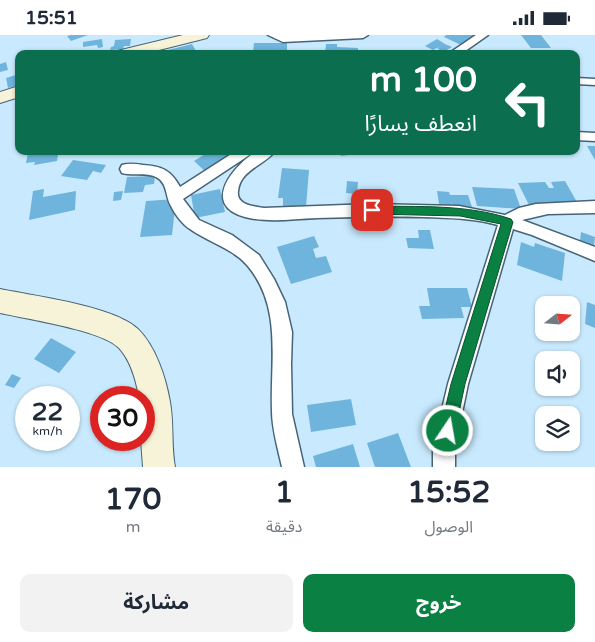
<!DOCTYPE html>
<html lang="ar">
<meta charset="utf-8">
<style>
:root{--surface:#fff;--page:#f2f2f3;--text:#1f2937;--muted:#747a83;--accent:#0b8043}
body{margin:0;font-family:"Varela Round","Noto Sans Arabic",sans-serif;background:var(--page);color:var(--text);direction:rtl;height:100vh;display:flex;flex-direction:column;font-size:19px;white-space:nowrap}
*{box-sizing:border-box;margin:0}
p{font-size:16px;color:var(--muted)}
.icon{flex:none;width:28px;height:28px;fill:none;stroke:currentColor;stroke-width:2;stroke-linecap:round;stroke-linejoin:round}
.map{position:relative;height:432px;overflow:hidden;direction:ltr}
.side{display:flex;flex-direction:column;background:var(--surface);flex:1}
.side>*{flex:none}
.guide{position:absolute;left:15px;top:15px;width:565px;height:105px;border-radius:10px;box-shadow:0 1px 4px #0004;direction:rtl;background:#0b6e4f;color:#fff;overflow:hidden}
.needle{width:32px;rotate:73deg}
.fabs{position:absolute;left:535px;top:261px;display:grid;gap:10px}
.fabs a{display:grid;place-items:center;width:45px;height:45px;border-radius:10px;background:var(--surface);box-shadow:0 1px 4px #0004;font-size:25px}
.speed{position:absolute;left:15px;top:351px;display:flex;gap:10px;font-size:25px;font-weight:700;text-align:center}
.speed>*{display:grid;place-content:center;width:65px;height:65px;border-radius:50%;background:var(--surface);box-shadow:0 1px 4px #0004;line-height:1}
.speed small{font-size:12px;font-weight:400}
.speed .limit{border:8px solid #d22;background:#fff;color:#111}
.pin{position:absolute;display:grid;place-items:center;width:42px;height:42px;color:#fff;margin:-21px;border-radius:10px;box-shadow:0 2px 8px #0006}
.me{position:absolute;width:55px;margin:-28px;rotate:12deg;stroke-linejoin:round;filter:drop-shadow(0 0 4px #0008)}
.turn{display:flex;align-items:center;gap:18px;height:105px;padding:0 20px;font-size:22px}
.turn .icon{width:65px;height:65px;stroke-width:2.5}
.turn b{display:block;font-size:35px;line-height:42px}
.eta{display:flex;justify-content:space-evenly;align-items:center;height:85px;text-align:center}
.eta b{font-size:30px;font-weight:700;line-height:35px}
.cta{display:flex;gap:10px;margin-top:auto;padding:10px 20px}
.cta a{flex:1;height:58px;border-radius:10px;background:var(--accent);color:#fff;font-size:20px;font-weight:700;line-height:58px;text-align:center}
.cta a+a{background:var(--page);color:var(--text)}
.status{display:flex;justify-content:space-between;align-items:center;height:35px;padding:0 25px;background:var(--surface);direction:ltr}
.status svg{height:14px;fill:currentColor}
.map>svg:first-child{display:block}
.building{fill:#6fb4dc}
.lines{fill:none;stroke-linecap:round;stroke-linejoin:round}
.street-casing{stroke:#476476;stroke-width:3}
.secondary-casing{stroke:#476476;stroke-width:2}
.street{fill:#fff;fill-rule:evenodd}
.secondary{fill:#f7f3d9;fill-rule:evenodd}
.route{fill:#0b8043;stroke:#07532c}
</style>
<div class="status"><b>15:51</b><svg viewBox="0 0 49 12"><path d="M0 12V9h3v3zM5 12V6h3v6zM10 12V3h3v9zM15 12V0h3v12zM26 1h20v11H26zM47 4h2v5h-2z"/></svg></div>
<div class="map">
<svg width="595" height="432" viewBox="0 0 595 432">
<rect width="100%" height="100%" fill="#c9eafe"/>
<path class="building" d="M71,0h17l-17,6 -4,-5z
M446,0h27l2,1 -14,9 -17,-8z
M521,0h20l10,13h-20z
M102,4l1,8 -5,1 -1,-3 -14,2v-5z
M131,4l-1,7h-6l-1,3 -13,1 1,-3 3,-1 1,-6z
M437,4l8,5 7,3 -9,5 -6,-4 5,-3 -9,5 -8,-4z
M254,8h33v8l-34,1z
M192,9l4,7 -10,3h-16l-2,-4z
M326,9h11v3l21,1v6h-33z
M6,27l2,8 -8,2v-8z
M19,39v11l-11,3 -2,-10z
M587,111h8v14z
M66,116l-1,3 -7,1 -1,6 -23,4 1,-3 -9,1 2,-11z
M210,116h19l-4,2 8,7 -24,15 -15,-14z
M339,116h16l1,3 -15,2z
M362,116h22v2l-21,2z
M73,125l33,5 -5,8 -8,-2 -6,9 -26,-4z
M282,133l27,2 -3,37 -23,-1v-8h-5z
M155,141l-1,8 -9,1 -2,7 -19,1 3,-16z
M347,146l11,1 -1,12 -11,-1z
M565,146l13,23 -49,1 -11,-22 27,-1 4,6h5l-3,-6z
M472,152l42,2 7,20 -44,-3z
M44,154l-1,8 33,-6 -1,19 -46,10 4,-29z
M220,154l5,23 -30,6 -4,-23z
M123,156l-2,9 -8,1 1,-9z
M437,156l12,1 1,3h18l6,18h-19l-4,-12 2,10 -13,-1z
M176,164l-4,36 -32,2 6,-36z
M418,195h12l4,19 -26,-1 -2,-10h13z
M581,197l14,5 -1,9 -14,-5z
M314,201l5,11 -6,2 3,9 10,-2 6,16 -41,12 -14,-37z
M521,207l13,5 1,-4 30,10 -3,28 -45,-16z
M427,253h40l5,19h-11l3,11 -42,1 -3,-13h11z
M587,267l8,3v23l-10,-4z
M51,303l25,14 -17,21 -25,-14z
M12,339l9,4 -7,10 -9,-3z
M351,364l5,26 -45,7 -4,-27z
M398,398l13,34h-36l-8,-24z
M353,409l7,23h-44l-3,-11z"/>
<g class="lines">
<g class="street-casing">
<path id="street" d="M268,0h100l-5,3 -80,4z
M476,0h12l-27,19h-13z
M576,43l19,1v6l-19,-1z
M576,97l19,1v8l-19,-1z
M236,116h17l-2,3 -68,45 16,21 33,15 27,20 15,24 11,23 7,30 -1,32 1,50 12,53h-22c-4,-18 -10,-38 -10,-56 -2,-50 11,-104 -25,-146 -15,-17 -39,-23 -57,-36 -7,-4 -16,-16 -19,-23 -6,-10 -3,-23 -15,-29 -10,-5 -24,-1 -34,-4l-2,-4 2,-4c7,-2 14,-1 21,0 18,1 28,5 37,22z
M257,116h18c-10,14 -35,19 -37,40 -2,14 15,15 26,17l108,-4 87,2 46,9 14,-7 17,-4 59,-3v12l-47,1 -26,6 73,27v14l-63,-26 -19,-6 -45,155 -13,63v20h-22v-20l15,-63 50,-159c-24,-7 -50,-7 -75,-8 -36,-1 -71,0 -106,1 -24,1 -49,5 -72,-1 -45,-12 -11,-52 12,-66z"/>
</g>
<g class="secondary-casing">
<path id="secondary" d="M183,0h26l-2,3 -64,16h-28l2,-3z
M19,51v11l-19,6v-11z
M0,254c34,7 114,17 138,40 18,18 28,49 32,73 4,22 1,44 5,65h-32l-2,-27h3v-43h-5c-3,-17 -8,-36 -20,-49 -18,-18 -92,-29 -119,-35z"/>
</g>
<use href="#street" class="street"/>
<use href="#secondary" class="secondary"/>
</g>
<path class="route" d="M372,171c46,1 95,-2 139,13l2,3 -48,162 -10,47 -2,6 -5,2 -6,-2 -2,-6 11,-47 50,-160 -41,-8 -88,-2 -5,-4z"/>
</svg>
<div class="fabs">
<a><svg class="needle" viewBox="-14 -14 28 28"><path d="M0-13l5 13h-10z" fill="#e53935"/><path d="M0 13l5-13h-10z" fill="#747a83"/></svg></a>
<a><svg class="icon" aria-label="sound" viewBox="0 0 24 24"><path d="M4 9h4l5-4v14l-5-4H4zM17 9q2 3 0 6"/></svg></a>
<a><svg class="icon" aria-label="layers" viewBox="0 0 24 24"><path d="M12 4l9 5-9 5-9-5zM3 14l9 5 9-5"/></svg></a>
</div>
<div class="speed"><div>22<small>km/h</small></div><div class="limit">30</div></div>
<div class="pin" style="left:372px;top:175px;background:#d93025"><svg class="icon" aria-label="arrive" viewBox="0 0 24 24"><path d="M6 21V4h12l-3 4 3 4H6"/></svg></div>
<svg class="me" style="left:448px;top:396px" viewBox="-20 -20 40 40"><circle r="17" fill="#0b8043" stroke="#fff" stroke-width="3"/><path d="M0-11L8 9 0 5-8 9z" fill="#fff"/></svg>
<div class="guide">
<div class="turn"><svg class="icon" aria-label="left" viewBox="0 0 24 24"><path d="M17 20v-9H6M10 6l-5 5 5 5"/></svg><div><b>100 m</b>انعطف يسارًا</div></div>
</div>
</div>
<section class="side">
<div class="eta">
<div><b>15:52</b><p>الوصول</p></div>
<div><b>1</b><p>دقيقة</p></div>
<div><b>170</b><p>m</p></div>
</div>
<div class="cta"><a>خروج</a><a>مشاركة</a></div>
</section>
